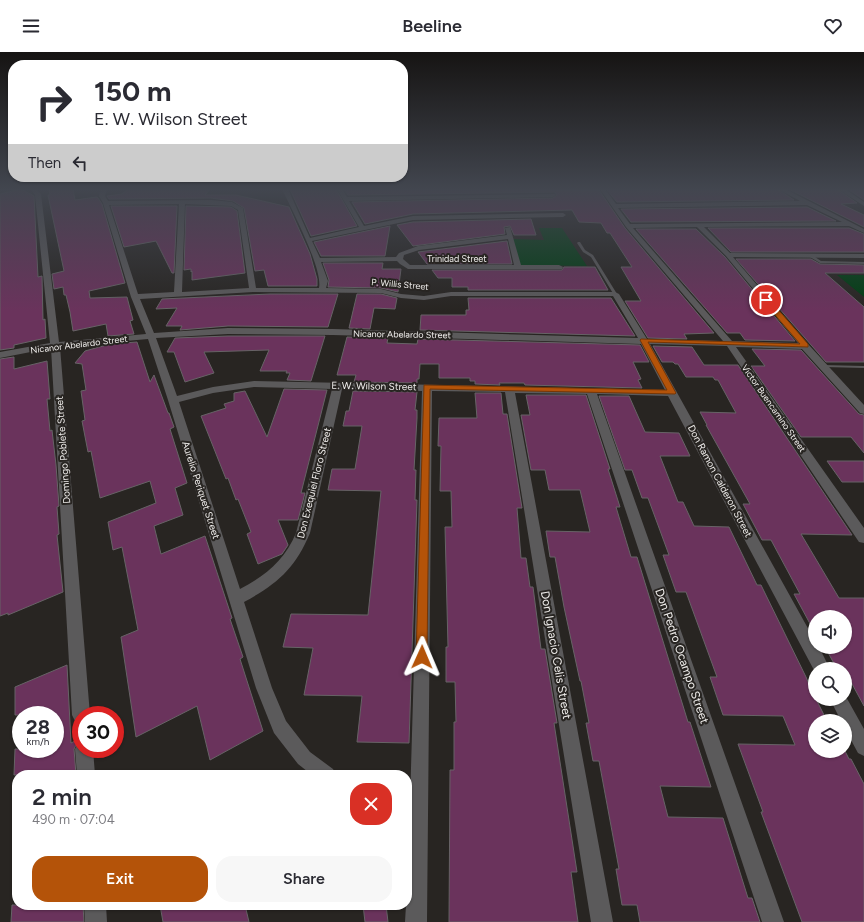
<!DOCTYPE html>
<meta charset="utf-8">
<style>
:root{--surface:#fff;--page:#f7f7f7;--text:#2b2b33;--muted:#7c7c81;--accent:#b45309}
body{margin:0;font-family:Figtree,sans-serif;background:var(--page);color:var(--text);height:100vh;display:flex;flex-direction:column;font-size:15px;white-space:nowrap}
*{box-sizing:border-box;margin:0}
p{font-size:13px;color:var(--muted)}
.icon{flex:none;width:22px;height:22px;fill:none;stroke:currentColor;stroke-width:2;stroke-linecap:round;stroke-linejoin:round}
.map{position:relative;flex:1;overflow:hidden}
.drawer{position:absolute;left:12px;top:718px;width:400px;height:140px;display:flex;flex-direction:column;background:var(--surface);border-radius:16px;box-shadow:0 1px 3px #0004}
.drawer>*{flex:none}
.guide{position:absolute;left:8px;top:8px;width:400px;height:122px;border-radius:16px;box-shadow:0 1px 3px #0004;background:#fff;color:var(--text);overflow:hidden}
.controls{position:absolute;left:808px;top:558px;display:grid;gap:8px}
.controls a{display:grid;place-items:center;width:44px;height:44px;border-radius:50%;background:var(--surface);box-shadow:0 1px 3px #0004;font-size:20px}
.speed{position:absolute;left:12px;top:654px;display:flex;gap:8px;font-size:20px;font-weight:700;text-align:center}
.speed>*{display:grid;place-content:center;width:52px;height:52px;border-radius:50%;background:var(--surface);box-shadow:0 1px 3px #0004;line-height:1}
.speed small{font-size:10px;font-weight:400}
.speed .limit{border:6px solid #d22;background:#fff;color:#111}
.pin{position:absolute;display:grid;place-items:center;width:34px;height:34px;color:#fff;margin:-17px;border:2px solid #fff;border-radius:50%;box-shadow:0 1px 4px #0007}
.me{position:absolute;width:44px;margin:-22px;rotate:1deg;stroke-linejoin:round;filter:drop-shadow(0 0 3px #0008)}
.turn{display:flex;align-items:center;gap:14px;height:84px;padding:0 20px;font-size:18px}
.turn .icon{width:52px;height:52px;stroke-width:2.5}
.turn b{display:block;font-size:28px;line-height:34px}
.then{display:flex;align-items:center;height:38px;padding:0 20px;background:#0003;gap:8px;font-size:15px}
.round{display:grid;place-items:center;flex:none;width:42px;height:42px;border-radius:16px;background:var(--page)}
.summary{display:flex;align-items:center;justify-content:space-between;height:68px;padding:0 20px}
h1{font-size:24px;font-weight:600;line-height:30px}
.cta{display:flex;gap:8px;margin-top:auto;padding:8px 20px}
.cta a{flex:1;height:46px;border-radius:16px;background:var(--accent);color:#fff;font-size:16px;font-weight:600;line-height:46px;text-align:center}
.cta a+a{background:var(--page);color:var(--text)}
header{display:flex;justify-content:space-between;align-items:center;height:52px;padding:0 20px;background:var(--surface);font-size:18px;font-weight:600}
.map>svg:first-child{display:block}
.green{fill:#003e13}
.building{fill:#6a335c;stroke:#676366}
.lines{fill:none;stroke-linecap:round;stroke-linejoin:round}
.lane{fill:#5b5a5b;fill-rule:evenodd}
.street{fill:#5b5a5b;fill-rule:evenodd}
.route{fill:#b45309;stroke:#753606}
.labels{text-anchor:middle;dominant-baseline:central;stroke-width:4;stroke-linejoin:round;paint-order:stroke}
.far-street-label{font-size:9px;fill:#f0eeec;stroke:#282522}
.street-label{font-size:10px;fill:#f0eeec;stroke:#282522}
.near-street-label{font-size:12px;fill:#f0eeec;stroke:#282522}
</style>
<header><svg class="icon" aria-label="menu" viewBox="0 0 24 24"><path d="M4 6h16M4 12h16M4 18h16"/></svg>Beeline<svg class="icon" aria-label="heart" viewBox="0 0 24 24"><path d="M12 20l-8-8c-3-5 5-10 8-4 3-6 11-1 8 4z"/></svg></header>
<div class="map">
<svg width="864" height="870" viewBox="0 0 864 870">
<rect width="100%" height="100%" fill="#282522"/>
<path class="green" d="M539,176h23l25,38 -68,-1 -7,-26 32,1z
M837,223h27v22z"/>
<path class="building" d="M21,137l13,7 4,81 4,-1 1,44 2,-1 1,19 -32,7v3l-14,2v-156z
M49,137h24l2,11 22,-3 1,1 4,6 23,79 -36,8 1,7 37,-1 6,23 -3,1 4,13 -26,2 -2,-12 -33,7 -3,-19 -4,-17h-2l-1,-8 -9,2 -2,-15 12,-3 -16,-76h2z
M128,137h82l-5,6h31l53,12 21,47 7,25v7h-49l-4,-16 -9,1 -11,-63 -11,-7 -22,-3 -102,1 -2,-3 15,-2z
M290,137h46l21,37 -46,10z
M344,137l255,1 26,38 89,105 -30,1 3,5 -39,-1 -23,-37h16l-20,-34h11l-22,-34h-3l-6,-10 -22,-1 -7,-12 -159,4 -48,10 -13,-22 201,-4 4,-3 -2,-3 -207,3z
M609,137h168l17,11 -177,2 -10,-12z
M789,137h48l20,14 -16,1 23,11v12z
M848,137h16v11z
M111,154h66l-3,67h-2l-16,-32 -32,6z
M186,154l45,1 6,4 8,62 -53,7v-9l-1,1v-3l-7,1z
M807,155l29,14 -205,1 -10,-13z
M531,167l5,16h-22l-4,-9 -6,1 1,7 -92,12 -16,-21 16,-3z
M390,174l-5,30h-64l-7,-14z
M708,176h141l15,6v18h-133z
M636,177h60l29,28 70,84 -50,-1 -5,-7h-13z
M507,189l5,23h-85l-9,-12z
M736,207h75l9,5 44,1v8h-39l39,34v55h-38z
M323,211h60l-1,6h19l-3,23 -17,-4 -53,-1 1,-7z
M564,215h31l13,23h-140v-3h-16v-9h-14l-6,-8h130z
M270,242h68l-10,33 -100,-1 -48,4 2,-4h-16l11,-18 -21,1 6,-10z
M357,242h24l16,4 -2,11 -21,-1 -4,21 -21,-1z
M468,246h143l24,38 -215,-6 1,-15h45v-5h3z
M228,284h97l-14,45 -24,-1 3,-7h-4l1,-2h-27l9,-21 -65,2 10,21 -29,9 -11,-30h-7l8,-14z
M347,285l41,1 -1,5 30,1 1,-5 222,6 9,17h-16l8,17 -3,1 4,8 -117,-3 -1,-2h-25l1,2 -25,-1v-3h-5v-3h-31v-14h-19l-1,15h-2v4l-63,-1 2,-7h-19z
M137,290l13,40 4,-7 14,38h1l5,14 -4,2 17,54 -12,5 8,27 -29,11 7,28 44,-18 27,82 -2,1 13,38 -3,2 23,72 -53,29 -13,-54 -61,31 -15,-100 17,-7 -16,-83 -9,3 -5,-28 48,-19 -6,-22 -50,17 -9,-47 -3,1 -6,-31 3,-1 -4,-29 5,-1 -4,-26 -7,-1 10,-12 25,-7z
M653,294l39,1 12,18h34l114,170 -51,-1 38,64h25v108l-13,-24h-6v-13h-8l-12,-22h20v-30h-30v16l-21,-39h6l-29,-54h-9l-19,-36h7l-44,-79h1l-7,-13 36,1 -18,-33h-3l-2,-3h-27l-8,-13h-3l-2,-2h-11z
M752,297l49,1 58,64 5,1v38l-13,-16h-50l-50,-71h14z
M14,305v12l33,-8 3,38h-3l3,32 2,-1 4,35 3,41 -2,1 2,27 -2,1 6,57 -55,23v-2l-8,3v-257z
M284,337l43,1 -26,103h4l-7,27h-20l10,25 -6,9 -24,10 -11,-30 4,-2 -13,-33 -2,1 -8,-22 -2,1 -25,-63 25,-8 -2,-4 10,-3v-8l11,-2 22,46z
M353,339l64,1 -2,18h2v8l-3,52h2l-1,30h2l-8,243 -52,-1 5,-46 -58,-1 9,-47 -30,-1 8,-33 77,1 13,-124 -53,-1 4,-21h23l7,-43h-19l3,-15h3z
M475,341h26l2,21h4l15,94h-5l4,50h5l4,29h3l8,62h4l12,74h-3l23,149h-6l7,50h-129l1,-152h4v-48h2l-1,-40h-9v-35h2l-3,-120h7l-1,-36h-11l1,-45h-3l1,-28h38z
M526,343h60l24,74h-2l12,38h-4l15,50h6l51,165h2l21,65 -51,-1 8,31 55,1 25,80h4l8,24h-120l-3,-17h-15l-6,-36h3l-20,-108h-6l-7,-38h3l-8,-42h-1l-16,-74 -9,-50h-5l-4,-26 44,1 -10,-42h-31l-4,-20h-14l-10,-55h9z
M599,344h30l16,36 34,1 11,23h-30l18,46h5l11,24 35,1 28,58h4l45,92 9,22h1l11,22h-12v30h30l4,8h2l13,25v138h-62l-41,-110h2l-25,-68 57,1 -12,-29 -60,-1 -13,-38h7l-31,-85h-10l-13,-37h6l-21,-57h-6l-10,-28h-7z
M827,409h37v21h-22z
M67,613l4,78 8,-4 -5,10 2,26h-62l1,-26h40v-34h-40v-28z
M12,853h71l1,17h-73z
M160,853h85l4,17h-86z
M363,853h23l2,17h-23z"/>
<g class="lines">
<path class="lane" d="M578,190h2l5,8 8,5 24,39 -1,1h-2l-23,-38 -8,-5 -6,-9z
M810,203h2l9,6 43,1v2l-44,-1 -10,-6z
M822,313l42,1v2l-40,-1h-2z"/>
<path class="street" d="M30,137h6l5,5 18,148 87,-8 -15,-37 -28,-94 -4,-7 2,-7h6l-2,7 3,5 103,-1 21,2 11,6 13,80h63c4,-19 -27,-78 -37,-99h6l22,49 49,-11 -22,-38h5l5,8 208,-3 1,1 -3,2 -204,4 15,25 49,-10 150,-3 3,2 -3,2 -150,3 -101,21 8,17 76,-1 3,-4 19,-7 89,-11 -2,-7 5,-1 11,38h38l4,2 -1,2h-154l-8,-5 -3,-3 -76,1 7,19 -2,7 55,1 20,5 23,2 27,-4h164l4,2 28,45 76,2 -97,-114 -26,-38h5l11,15 184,-3 -22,-12h7l79,40v4l-15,-7 -145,1 26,26 134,1v4l-131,-1 75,87 56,61v9l-4,-1 -58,-64 -66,-2 128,181v15l-5,-1 -132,-196 -77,-2 165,297v6h4l11,22h-15v3l-147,-276 -71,-2 187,528h-22l-175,-528 -72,-1 98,529h-22l-86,-530 -73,-1 -5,531h-22l1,-17h1l15,-514 -80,-2 -32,144c-15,36 -33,51 -66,69l28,86 14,33 24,31 23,17 3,6h-24l-14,-11 -24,-31 -18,-45 -88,-288 -20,-61 -88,8 30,368h-9v9l-6,-3 -3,-6 -21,-367 -51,10v-6l50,-9 -15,-148zM179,152l-5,88 -36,2 -29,-89zM185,152l46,2 7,4 11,78 -67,4zM807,153l35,17 -212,2 -12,-16zM697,175l29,29 72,87 -66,-2 -99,-113zM508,187l6,26h-104l-7,-6 1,-4 15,-5zM253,240l128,1 20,5 23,2 27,-4h162l25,42 -305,-9 -105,-1 -74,5 -14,-34zM228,282l105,1 308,9 24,46 -411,-9 -41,6 -36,9 -21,-58zM254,335l78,2 -36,144c-11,27 -31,43 -56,56l-61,-187 34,-9z
M838,137h7l19,13v4z
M845,643l19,34v27l-6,-3 -13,-24v-8h-4l-11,-22h15z
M81,689v8h12l2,26h-18l-2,-26 3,-6z
M84,853h22l1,17h-22z"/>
</g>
<linearGradient id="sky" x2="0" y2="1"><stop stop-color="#161413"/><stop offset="0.53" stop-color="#42464f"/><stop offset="1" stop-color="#42464f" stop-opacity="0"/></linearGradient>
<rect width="864" height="259" fill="url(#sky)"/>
<path class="route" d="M764,247h5l39,45v3l-160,-5 28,51 -1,1 -245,-5 -3,268 -1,4 -4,2 -5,-2 -1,-4 8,-272 243,5 -27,-50 1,-1 159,5 -36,-42z"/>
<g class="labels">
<g class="far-street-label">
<text x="457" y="206">Trinidad Street</text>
<text transform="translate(400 232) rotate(5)">P. Willis Street</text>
<text transform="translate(402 282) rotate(1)">Nicanor Abelardo Street</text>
<text transform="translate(79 292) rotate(-7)">Nicanor Abelardo Street</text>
<text transform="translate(774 356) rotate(55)">Victor Buencamino Street</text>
</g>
<g class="street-label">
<text transform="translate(374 334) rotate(1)">E. W. Wilson Street</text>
<text transform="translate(63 398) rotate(-94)">Domingo Poblete Street</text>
<text transform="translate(720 429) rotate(62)">Don Ramon Calderon Street</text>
<text transform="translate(314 431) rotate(-76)">Don Exequiel Floro Street</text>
<text transform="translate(201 438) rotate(72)">Aurelio Periquet Street</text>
</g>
<g class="near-street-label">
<text transform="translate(556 603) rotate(80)">Don Ignacio Celis Street</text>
<text transform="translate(682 604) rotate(71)">Don Pedro Ocampo Street</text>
</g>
</g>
</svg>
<div class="controls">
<a><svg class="icon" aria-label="sound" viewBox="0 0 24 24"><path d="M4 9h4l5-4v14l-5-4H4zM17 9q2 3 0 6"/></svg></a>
<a><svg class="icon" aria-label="search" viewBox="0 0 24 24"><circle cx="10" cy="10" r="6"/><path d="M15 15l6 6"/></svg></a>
<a><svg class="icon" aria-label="layers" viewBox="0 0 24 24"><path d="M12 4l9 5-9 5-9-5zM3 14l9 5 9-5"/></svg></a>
</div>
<div class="speed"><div>28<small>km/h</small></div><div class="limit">30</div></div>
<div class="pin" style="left:766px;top:248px;background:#d93025"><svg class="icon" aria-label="arrive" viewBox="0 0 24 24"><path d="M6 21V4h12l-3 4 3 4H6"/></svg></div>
<svg class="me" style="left:422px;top:605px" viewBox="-20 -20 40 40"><path d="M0-17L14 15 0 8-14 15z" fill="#b45309" stroke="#fff" stroke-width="4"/></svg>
<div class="guide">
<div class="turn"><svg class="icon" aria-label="right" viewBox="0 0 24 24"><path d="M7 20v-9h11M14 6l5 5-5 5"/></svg><div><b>150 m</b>E. W. Wilson Street</div></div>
<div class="then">Then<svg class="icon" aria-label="left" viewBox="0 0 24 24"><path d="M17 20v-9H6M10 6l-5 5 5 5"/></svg></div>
</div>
<section class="drawer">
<div class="summary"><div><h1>2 min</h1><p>490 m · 07:04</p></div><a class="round" style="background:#d93025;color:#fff"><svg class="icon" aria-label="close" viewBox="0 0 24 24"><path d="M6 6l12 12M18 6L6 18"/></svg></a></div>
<div class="cta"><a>Exit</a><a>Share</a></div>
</section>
</div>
